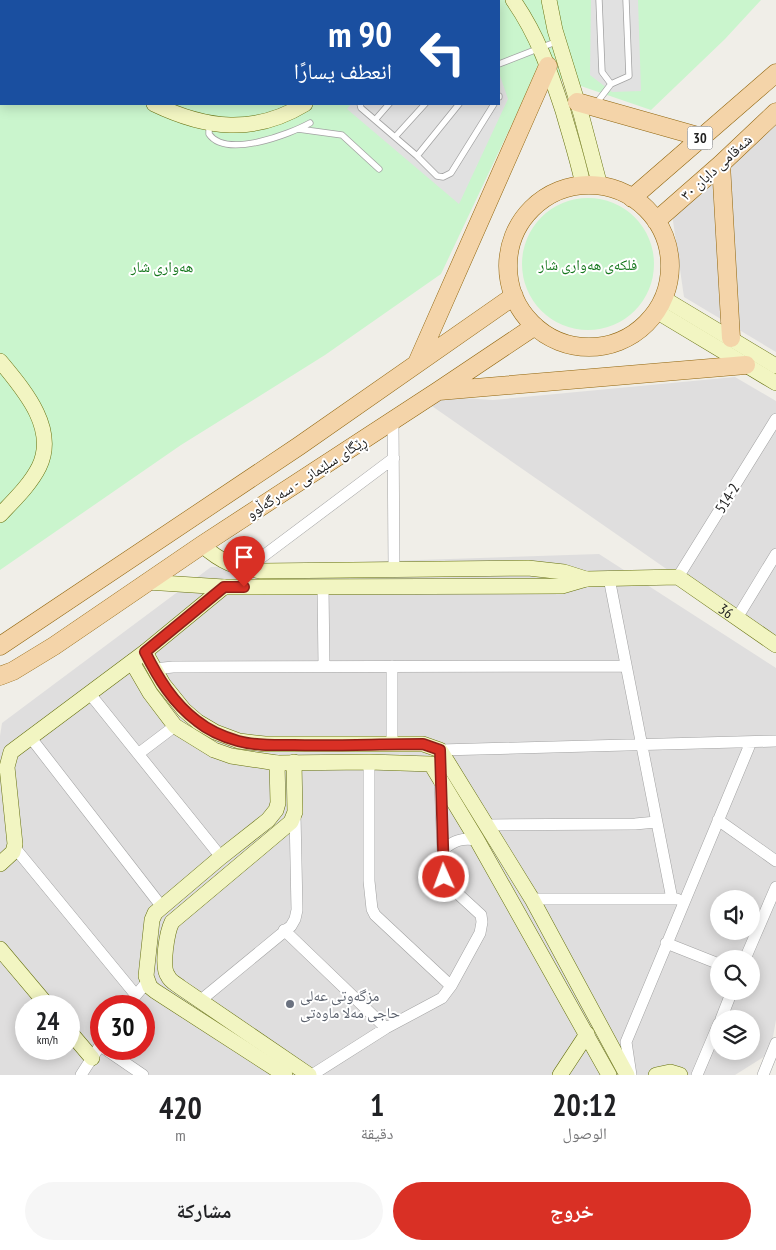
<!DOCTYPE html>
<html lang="ar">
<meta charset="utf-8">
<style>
:root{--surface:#fff;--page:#f6f6f6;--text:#202124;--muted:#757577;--accent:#d93025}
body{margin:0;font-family:"PT Sans Narrow","Noto Naskh Arabic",sans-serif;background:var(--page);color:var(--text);direction:rtl;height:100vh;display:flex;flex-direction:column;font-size:19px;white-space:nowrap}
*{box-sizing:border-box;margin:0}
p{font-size:16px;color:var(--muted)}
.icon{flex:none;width:28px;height:28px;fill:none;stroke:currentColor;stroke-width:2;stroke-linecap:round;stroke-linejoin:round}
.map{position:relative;height:1075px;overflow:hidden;direction:ltr}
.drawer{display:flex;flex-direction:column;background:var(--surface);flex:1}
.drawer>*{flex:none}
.top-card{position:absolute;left:0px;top:0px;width:500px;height:105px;box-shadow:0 2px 12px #0003;direction:rtl;background:#1a4fa0;color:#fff;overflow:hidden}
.buttons{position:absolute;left:710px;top:890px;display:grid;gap:10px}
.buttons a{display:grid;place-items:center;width:50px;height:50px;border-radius:50%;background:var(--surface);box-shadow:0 2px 12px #0003;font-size:25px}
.speed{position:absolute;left:15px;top:995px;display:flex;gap:10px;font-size:25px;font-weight:700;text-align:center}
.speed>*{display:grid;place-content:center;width:65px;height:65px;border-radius:50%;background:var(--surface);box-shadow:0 2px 12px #0003;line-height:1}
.speed small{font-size:12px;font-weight:400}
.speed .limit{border:8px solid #d22;background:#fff;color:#111}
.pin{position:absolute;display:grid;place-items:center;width:42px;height:42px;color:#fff;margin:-51px -21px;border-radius:50% 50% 50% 0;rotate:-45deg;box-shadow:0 0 5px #0007}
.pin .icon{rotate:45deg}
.me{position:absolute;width:55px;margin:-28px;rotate:358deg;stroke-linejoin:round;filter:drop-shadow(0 0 4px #0008)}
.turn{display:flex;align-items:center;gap:18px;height:105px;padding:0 25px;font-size:22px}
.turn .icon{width:65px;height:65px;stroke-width:2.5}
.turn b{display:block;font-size:35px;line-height:42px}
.eta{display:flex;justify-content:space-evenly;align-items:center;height:85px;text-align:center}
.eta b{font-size:30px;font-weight:700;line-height:35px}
.button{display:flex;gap:10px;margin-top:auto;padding:10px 25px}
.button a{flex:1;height:58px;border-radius:30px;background:var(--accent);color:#fff;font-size:20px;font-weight:700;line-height:58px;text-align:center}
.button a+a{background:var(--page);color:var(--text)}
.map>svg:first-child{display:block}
.residential{fill:#dfdede;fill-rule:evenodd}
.park{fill:#caf5cd;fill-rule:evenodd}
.parking{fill:#e1e1e1}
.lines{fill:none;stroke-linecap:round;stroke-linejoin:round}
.lane-casing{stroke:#a2a2a2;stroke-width:7}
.street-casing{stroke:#a2a2a2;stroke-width:12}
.secondary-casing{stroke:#66710f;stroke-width:16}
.primary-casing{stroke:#90650d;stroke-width:19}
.path{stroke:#ee877b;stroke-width:2;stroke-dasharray:2.5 2.5;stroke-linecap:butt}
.lane{stroke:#fff;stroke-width:5.5}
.street{stroke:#fff;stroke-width:11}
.secondary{stroke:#f2f5c2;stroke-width:15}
.primary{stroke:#f4d4a9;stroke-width:18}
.route-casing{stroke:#8d1f18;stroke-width:12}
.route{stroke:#d93025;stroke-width:9}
.worship-dot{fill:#6b7280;stroke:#fff;stroke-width:2}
.labels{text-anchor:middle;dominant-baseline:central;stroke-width:4;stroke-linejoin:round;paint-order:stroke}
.shield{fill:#fff;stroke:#646464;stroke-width:1}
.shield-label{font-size:14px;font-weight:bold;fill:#212121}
.street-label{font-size:15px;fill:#212121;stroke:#fff}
.park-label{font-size:15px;fill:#16781e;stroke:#fff}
.worship-label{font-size:15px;fill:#5b616d;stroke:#fff;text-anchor:start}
</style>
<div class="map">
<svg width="776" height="1075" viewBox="0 0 776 1075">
<rect width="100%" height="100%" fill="#f0eee8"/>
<path class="residential" d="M776,124v228l-92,-55 -13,-90z
M735,377l41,24v244l-360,-250 77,5z
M599,554l177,114v352l-6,33 -35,22h-735v-339l2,-13 209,-156zM719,899h32v32h-32zM719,959h32v32h-32zM26,1006h43v43h-43zM101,1006h43v43h-43zM719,1019h32v32h-32z"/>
<path class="park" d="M0,0h761l-36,39 -74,71 -114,-39 -96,203 -116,81 -144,90 -181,125zM1,1h498v103h-498z
M522 264a66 66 0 1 1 132 0a66 66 0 1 1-132 0Z"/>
<path class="parking" d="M591,0h47l3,91 -29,1 -22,-17z
M499,73l9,26 -49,105 -112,-95 4,-5h148z"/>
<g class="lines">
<g class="lane-casing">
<path id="lane" d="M454,0v1
M599,0l3,72 9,12
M438,1l1,-1
M499,64l59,-23
M499,96v1
M360,104l1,4 56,48 20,20 6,1 8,-4 43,-69
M595,105l16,-21 18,-8 -3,-76
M375,120l14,-16
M209,124v10c17,25 81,0 101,-11
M298,129l44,6 37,34
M395,137l30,-33
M417,156l42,-52"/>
</g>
<g class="street-casing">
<path id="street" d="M393,420l1,149
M246,569l148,-111
M678,577l98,-158
M609,578l63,321
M323,587l1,79
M737,618l39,-64
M392,666v78
M154,669l19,-2 453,-1
M90,694l131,163
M31,738l131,169
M440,750l336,-9
M138,754l37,-28
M369,762v119l3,28 3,6 76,71
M718,820l58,41
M488,825l147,-1 21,-2
M15,848l120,146
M443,850c11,-10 19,-12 34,-10
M532,899h145
M284,930l102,98
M666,943l53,21
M745,959l31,-72
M201,1000l90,-74 4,-7 2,-9 -2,-96
M127,1006l20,-24
M721,1019l11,-28
M105,1049l38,26
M81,1075l20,-31
M312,1075l74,-47 56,-30 9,-12 29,-53 2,-11 -1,-7 -37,-34 -4,-100
M631,1075l-5,-33 125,-300
M697,1075l22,-52
M763,1075l13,-32"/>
</g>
<g class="secondary-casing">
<g id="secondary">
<path d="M513,0c24,34 37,71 50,111 7,25 15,49 20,74"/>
<path d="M549,0l6,30 26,84 19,72"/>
<path d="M403,1l1,-1"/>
<path d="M0,24l1,1"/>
<path d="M154,104c52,25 100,31 151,0"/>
<path d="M663,298l113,68"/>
<path d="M656,311l120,72"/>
<path d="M0,361c23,28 58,67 39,106 -9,18 -25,33 -39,48"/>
<path d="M202,545c20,18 33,22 59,26l267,-3 36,4 22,7"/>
<path id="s1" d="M146,582l78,5 338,-1 24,-7 92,-2 98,68"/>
<path d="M145,652l18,32 21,26 14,12 17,10 24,9 26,3h158l17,6 92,149 95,176"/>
<path d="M132,662l18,31 25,33 39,24 17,6 46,7 92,-1 62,2 46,76 132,235"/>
<path d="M294,762l1,50 -4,10 -119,100c-5,10 -11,45 -4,54 2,5 8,8 12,11l129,88"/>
<path d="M277,763l1,40 -2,7 -8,10 -47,37 -66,56 -3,7 -6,56 4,11 5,4 130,84"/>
<path d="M0,864l13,-12 2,-8 -8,-77 4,-15 134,-100 79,-65"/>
<path d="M0,949l48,57"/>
<path d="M69,1031l23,27"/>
<path d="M560,1075l27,-41"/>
<path d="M656,1075l14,-3 10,3"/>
</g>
</g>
<g class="primary-casing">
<path id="primary" d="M577,102l124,35
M721,164l10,174
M508 266a81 81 0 1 1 162 0a81 81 0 1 1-162 0Z
M632,198l144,-125
M656,221l65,-57 55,-52
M417,363l131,-297
M439,391l307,-26
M0,646l299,-200 215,-150
M0,676l13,-5 41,-25 148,-101 236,-154 97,-65"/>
</g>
<path class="path" d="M156,0l2,1
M377,0l1,1"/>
<use href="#lane" class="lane"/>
<use href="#street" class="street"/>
<use href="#secondary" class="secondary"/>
<use href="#primary" class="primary"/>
</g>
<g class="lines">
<g class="route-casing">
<path id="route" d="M244,587h-20l-79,65c13,26 28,51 52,69 11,9 27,16 41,20 18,5 38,4 56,4 43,1 86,-1 129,-1l17,6 4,127"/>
</g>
<use href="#route" class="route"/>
</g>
<circle class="worship-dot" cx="290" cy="1004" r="5"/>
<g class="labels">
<rect class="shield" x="687.5" y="126.5" width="25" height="23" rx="4"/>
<g class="shield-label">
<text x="700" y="138">30</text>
</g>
<g class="street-label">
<text transform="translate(716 167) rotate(-42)">شەقامی دابان ٣٠</text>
<text transform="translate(306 477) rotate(-33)">ڕێگای سلێمانی - سەرگەڵوو</text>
<text transform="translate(727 498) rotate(-58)">514-2</text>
<text stroke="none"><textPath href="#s1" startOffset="592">36</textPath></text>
</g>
<g class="park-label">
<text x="588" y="264">فلکەی هەواری شار</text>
<text x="162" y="266">هەواری شار</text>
</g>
<g class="worship-label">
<text x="300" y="995">مزگەوتی عەلی<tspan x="300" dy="17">حاجی مەلا ماوەتی</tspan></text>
</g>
</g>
</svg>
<div class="buttons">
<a><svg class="icon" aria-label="sound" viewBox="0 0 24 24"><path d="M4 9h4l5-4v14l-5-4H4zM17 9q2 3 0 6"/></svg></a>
<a><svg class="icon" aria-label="search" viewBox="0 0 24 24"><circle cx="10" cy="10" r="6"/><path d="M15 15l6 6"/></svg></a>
<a><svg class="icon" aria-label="layers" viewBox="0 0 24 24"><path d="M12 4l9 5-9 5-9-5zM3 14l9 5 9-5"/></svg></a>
</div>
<div class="speed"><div>24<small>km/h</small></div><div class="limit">30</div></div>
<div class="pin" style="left:244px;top:587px;background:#d93025"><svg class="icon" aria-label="arrive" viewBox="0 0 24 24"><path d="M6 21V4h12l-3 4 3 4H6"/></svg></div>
<svg class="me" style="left:444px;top:877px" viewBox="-20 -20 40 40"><circle r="17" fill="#d93025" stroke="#fff" stroke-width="3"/><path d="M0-11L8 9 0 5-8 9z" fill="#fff"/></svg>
<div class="top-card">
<div class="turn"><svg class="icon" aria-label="left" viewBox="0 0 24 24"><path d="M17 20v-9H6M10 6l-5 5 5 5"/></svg><div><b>90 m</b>انعطف يسارًا</div></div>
</div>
</div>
<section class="drawer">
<div class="eta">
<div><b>20:12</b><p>الوصول</p></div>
<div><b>1</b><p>دقيقة</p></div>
<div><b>420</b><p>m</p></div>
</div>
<div class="button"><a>خروج</a><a>مشاركة</a></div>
</section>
